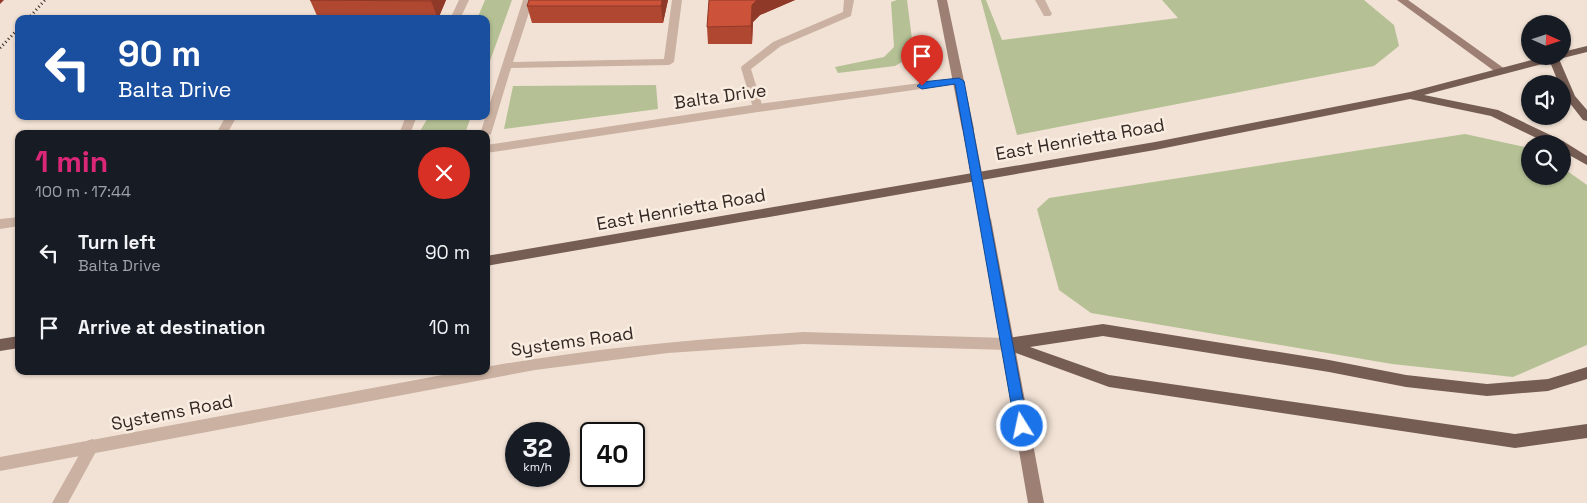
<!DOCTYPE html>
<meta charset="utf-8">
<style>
:root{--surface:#171b24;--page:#242831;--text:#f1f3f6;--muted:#9ea1a6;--accent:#db2777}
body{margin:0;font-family:"Space Grotesk",sans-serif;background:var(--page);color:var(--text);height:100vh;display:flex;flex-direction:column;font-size:19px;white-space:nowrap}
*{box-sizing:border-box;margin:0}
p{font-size:16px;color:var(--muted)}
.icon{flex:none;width:28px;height:28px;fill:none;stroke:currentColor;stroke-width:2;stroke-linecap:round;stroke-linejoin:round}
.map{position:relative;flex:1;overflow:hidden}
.side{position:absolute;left:15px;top:130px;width:475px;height:245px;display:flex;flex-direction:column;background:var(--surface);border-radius:10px;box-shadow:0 1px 4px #0004}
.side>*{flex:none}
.guide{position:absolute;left:15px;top:15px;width:475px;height:105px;border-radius:10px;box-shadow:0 1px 4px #0004;background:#1a4fa0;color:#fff;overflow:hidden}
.needle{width:32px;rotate:93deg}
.tools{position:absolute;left:1521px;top:15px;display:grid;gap:10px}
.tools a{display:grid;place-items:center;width:50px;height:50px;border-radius:50%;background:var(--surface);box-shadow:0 1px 4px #0004;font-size:25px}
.speed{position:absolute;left:505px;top:422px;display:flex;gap:10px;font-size:25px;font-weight:700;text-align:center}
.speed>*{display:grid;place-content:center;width:65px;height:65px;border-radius:50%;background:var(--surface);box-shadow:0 1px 4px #0004;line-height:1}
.speed small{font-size:12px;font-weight:400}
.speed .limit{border:2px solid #111;border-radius:8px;background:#fff;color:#111}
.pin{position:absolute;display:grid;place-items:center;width:42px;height:42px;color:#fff;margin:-51px -21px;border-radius:50% 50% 50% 0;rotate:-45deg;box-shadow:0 0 5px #0007}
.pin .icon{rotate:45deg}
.me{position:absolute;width:55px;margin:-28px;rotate:350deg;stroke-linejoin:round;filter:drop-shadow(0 0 4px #0008)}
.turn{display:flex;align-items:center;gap:18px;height:105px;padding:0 20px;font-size:22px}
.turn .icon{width:65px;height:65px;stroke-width:2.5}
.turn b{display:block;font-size:35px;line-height:42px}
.round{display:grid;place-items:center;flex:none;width:52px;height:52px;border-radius:26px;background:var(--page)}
.summary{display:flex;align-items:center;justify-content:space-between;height:85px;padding:0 20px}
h1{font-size:30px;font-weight:700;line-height:38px;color:var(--accent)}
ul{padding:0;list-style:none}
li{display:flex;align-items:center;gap:15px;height:75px;padding:0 20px}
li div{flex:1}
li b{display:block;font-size:19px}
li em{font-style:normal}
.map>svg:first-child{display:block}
.green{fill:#b5c195}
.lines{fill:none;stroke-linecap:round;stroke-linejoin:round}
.lane{fill:#cab1a1;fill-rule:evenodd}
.street{fill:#cab1a1;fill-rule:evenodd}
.secondary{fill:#9d7f73;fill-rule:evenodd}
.primary{fill:#765d54;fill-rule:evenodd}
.rail{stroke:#332824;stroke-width:3;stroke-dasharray:1 3;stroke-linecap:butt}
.secondary-bridge{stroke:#9d7f73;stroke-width:11}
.wall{fill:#af4731}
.shaded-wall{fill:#8f3928}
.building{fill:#cc5239;stroke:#8f3928}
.route{fill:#1a73e8;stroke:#114b97}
.labels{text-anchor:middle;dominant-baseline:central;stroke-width:5;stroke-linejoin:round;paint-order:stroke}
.street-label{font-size:18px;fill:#332824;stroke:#f9ede1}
</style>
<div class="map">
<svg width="1587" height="503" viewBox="0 0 1587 503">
<rect width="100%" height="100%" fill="#f2e2d5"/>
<path class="green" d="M485,0h27l-26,72v-53h-9z
M897,0h10l7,55 -19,11 -57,7 -3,-6 49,-10 10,-10 -3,-45z
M981,0h5l16,40 176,-22 -16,-18h202l30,25 5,21 -25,20 -357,69z
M656,85l2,24 -154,20 9,-43z
M429,116h42l-6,18h-44l-1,-3z
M1465,134l65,14v28h32l1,-8 24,17v160l-74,32 -121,-13 -301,-51 -32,-23 -22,-81 12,-11z"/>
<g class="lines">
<path class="lane" d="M459,0h10l-9,19h-10z
M523,0h10l-20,62 151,-3 8,-59h10l-8,62 -5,3 -158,3 -20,66 -5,3v-3h-6z
M844,0h10l-3,16 -70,30 -30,23 12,39 -1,3h-8l-13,-43 1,-2 31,-24 70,-30z
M1035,0h10l7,14 -2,2h-6z
M226,116h11l-10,18h-11z
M406,116h11l-7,18h-11z
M92,439l5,2 2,5 -31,57h-16l35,-62z"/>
<path class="street" d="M959,78l5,3 -1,2 -205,29 -272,41v-8l272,-41z
M19,217v9l-19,3v-10z
M803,332l204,6 5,2 2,4 -2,4 -5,2 -204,-6 -135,9 -133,17 -535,101v-14l464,-86h22v-4c105,-19 211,-28 317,-35z"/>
<path class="secondary" d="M937,0h10l27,129 -6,4 -6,-4z
M1397,0h11l97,69v4h-8z
M985,215l6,4 53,284h-16l-49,-284z"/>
<path class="primary" d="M1587,46v6l-28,7 16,37 12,14v11l-4,-1 -18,-23 -3,-13h-3l-9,-22 -126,33 74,15 65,31 24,15v9l-25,-14v-7h-13l-58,-28 -81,-17 -255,51 -669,116v-10l669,-114 255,-50 137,-36h15v-4z
M1103,324l226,36 77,15 81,9 61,-5 39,-12v12l-39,12 -61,5 -81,-9 -77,-15 -226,-36 -73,11 79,28 406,59 72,-10v14l-72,10 -406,-61 -107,-39 -2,-4 2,-4 5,-2z
M19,336v12l-19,3v-12z"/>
<path class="rail" d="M28,19l17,-19
M0,48l19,-20"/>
<path class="secondary-bridge" d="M968,129l17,90"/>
</g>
<path class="wall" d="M310,0h136l-8,19 -120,-1z
M668,0l-5,23h-131l-5,-17z
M709,0h86l-35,15 -7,7 -1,22h-44l-1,-17z"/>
<path class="shaded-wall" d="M0,0h4l-4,4z
M432,0h14l-8,19 -7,-18z
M662,0h6l-5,23 -2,-17z
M757,0h38l-35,15 -7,7 -1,22 -1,-18 1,-21z"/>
<path class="building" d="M310,0h122l-1,1z
M529,0h133l-1,6h-134z
M709,0h48l-5,5 -1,21 -44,1z"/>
<path class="route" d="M959,78l5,3 64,345 -2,4 -4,1 -5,-1 -2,-4 -60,-342 -33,5 -5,-3 5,-4z"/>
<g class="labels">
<g class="street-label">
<text transform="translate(720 96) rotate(-8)">Balta Drive</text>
<text transform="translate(1080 139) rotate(-10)">East Henrietta Road</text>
<text transform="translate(681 209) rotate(-10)">East Henrietta Road</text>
<text transform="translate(572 341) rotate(-8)">Systems Road</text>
<text transform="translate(172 412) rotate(-11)">Systems Road</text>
</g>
</g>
</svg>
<div class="tools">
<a><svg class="needle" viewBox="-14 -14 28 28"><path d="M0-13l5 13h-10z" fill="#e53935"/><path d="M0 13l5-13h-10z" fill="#9ea1a6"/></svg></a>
<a><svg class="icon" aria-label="sound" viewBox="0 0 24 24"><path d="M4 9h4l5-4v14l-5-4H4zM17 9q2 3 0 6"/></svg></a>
<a><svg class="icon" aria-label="search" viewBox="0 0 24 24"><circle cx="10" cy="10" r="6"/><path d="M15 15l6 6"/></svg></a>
</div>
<div class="speed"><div>32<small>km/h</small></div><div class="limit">40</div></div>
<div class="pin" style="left:922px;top:86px;background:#d93025"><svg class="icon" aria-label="arrive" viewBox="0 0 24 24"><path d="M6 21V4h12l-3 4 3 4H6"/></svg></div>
<svg class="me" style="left:1022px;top:426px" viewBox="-20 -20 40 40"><circle r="17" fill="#1a73e8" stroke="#fff" stroke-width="3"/><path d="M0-11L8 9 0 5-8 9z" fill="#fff"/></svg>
<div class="guide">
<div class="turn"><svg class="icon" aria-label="left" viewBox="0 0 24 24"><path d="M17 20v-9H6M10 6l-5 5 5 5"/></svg><div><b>90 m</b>Balta Drive</div></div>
</div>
<section class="side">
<div class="summary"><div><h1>1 min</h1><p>100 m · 17:44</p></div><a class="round" style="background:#d93025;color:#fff"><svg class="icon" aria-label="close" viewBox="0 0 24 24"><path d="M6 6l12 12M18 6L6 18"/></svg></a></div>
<ul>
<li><svg class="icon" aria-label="left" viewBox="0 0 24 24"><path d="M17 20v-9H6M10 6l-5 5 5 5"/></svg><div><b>Turn left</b><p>Balta Drive</p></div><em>90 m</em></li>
<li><svg class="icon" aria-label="arrive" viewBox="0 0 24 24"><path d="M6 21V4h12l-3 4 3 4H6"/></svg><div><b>Arrive at destination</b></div><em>10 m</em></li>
</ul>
</section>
</div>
